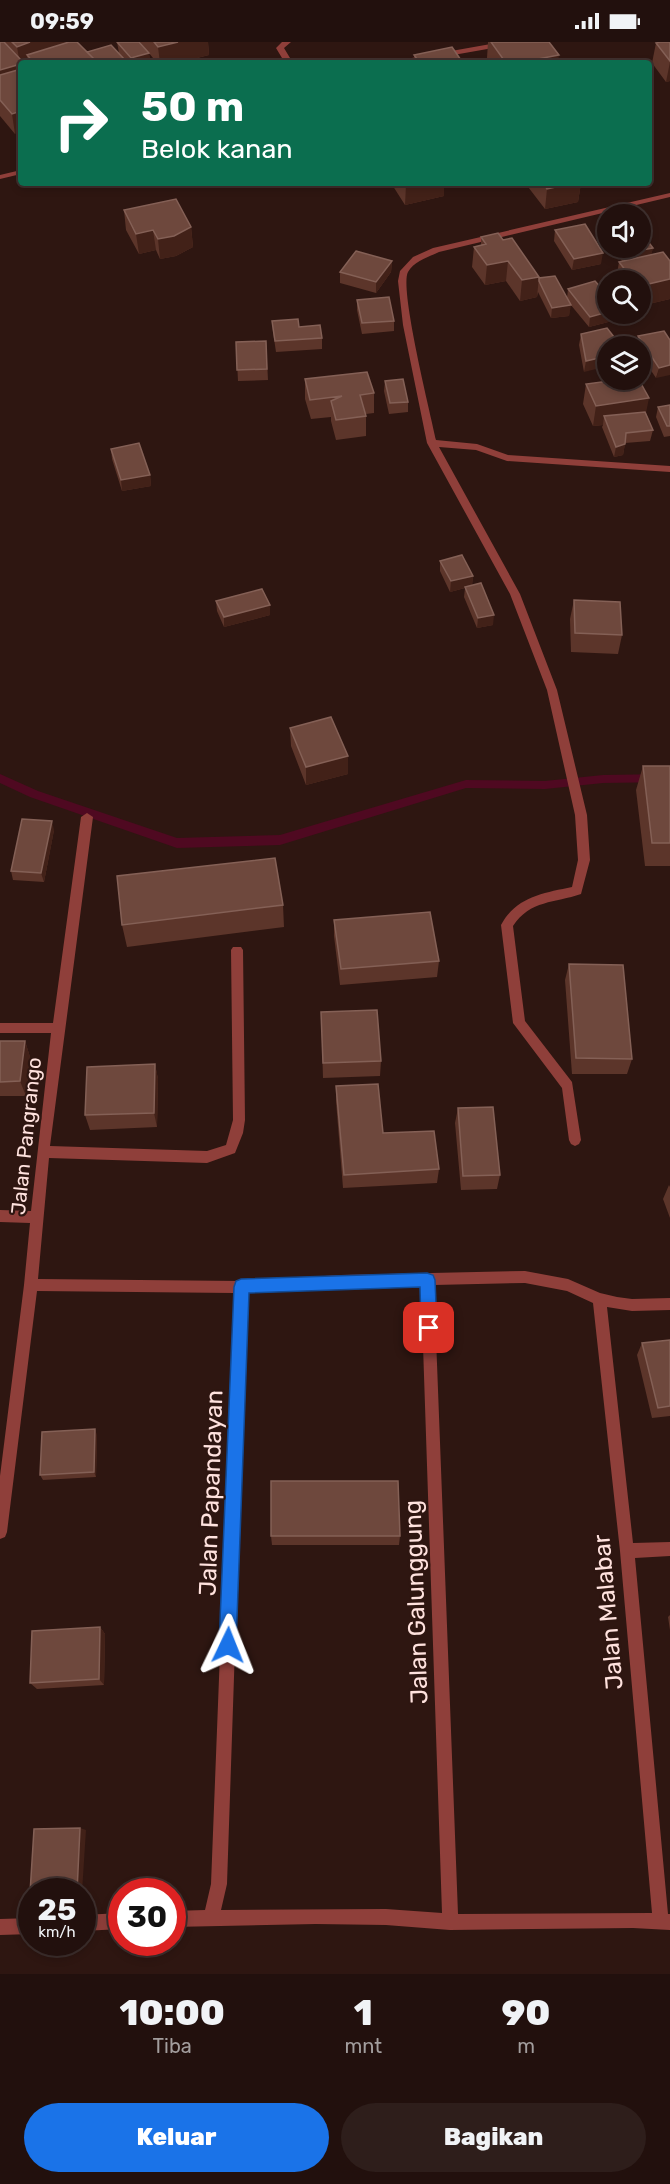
<!DOCTYPE html>
<html lang="id">
<style>
:root{--surface:#22100d;--page:#2e1e1b;--text:#f1f3f6;--muted:#a29d9d;--line:#3f302e;--accent:#1a73e8}
body{margin:0;font-family:Rubik,sans-serif;background:var(--page);color:var(--text);height:100vh;display:flex;flex-direction:column;font-size:22px;white-space:nowrap}
*{box-sizing:border-box;margin:0}
p{font-size:20px;color:var(--muted)}
.icon{flex:none;width:33px;height:33px;fill:none;stroke:currentColor;stroke-width:2;stroke-linecap:round;stroke-linejoin:round}
.map{position:relative;height:1932px;overflow:hidden}
.side{display:flex;flex-direction:column;background:var(--surface);flex:1}
.side>*{flex:none}
.top-card{position:absolute;left:18px;top:18px;width:634px;height:126px;border-radius:6px;box-shadow:0 3px 9px #0003,0 0 0 2px var(--line);background:#0b6e4f;color:#fff;overflow:hidden}
.fabs{position:absolute;left:597px;top:162px;display:grid;gap:12px}
.fabs a{display:grid;place-items:center;width:54px;height:54px;border-radius:50%;background:var(--surface);box-shadow:0 3px 9px #0003,0 0 0 2px var(--line);font-size:30px}
.speed{position:absolute;left:18px;top:1836px;display:flex;gap:12px;font-size:30px;font-weight:700;text-align:center}
.speed>*{display:grid;place-content:center;width:78px;height:78px;border-radius:50%;background:var(--surface);box-shadow:0 3px 9px #0003,0 0 0 2px var(--line);line-height:1}
.speed small{font-size:15px;font-weight:400}
.speed .limit{border:9px solid #d22;background:#fff;color:#111}
.pin{position:absolute;display:grid;place-items:center;width:51px;height:51px;color:#fff;margin:-26px;border-radius:12px;box-shadow:0 3px 9px #0006}
.me{position:absolute;width:66px;margin:-33px;rotate:2deg;stroke-linejoin:round;filter:drop-shadow(0 0 4px #0008)}
.turn{display:flex;align-items:center;gap:21px;height:126px;padding:0 24px;font-size:27px}
.turn .icon{width:78px;height:78px;stroke-width:2.5}
.turn b{display:block;font-size:42px;line-height:51px}
.eta{display:flex;justify-content:space-evenly;align-items:center;height:102px;text-align:center}
.eta b{font-size:36px;font-weight:800;line-height:42px}
.cta{display:flex;gap:12px;margin-top:auto;padding:12px 24px}
.cta a{flex:1;height:69px;border-radius:36px;background:var(--accent);color:#fff;font-size:24px;font-weight:800;line-height:69px;text-align:center}
.cta a+a{background:var(--page);color:var(--text)}
.status{display:flex;justify-content:space-between;align-items:center;height:42px;padding:0 30px;background:var(--surface);direction:ltr}
.status svg{height:16px;fill:currentColor}
.map>svg:first-child{display:block}
.lines{fill:none;stroke-linecap:round;stroke-linejoin:round}
.stream{fill:#4f0921;fill-rule:evenodd}
.minor{fill:#8f3f3a;fill-rule:evenodd}
.wall{fill:#5c352a}
.shaded-wall{fill:#422118}
.building{fill:#6e483d;stroke:#846056;stroke-width:1.5}
.route{fill:#1a73e8;stroke:#114b97;stroke-width:1.5}
.labels{text-anchor:middle;dominant-baseline:central;stroke-width:4.5;stroke-linejoin:round;paint-order:stroke}
.street-label{font-size:20px;fill:#ffe2de;stroke:#2e1611}
.near-street-label{font-size:24px;fill:#ffe2de;stroke:#2e1611}
</style>
<div class="status"><b>09:59</b><svg viewBox="0 0 49 12"><path d="M0 12V9h3v3zM5 12V6h3v6zM10 12V3h3v9zM15 12V0h3v12zM26 1h20v11H26zM47 4h2v5h-2z"/></svg></div>
<div class="map">
<svg width="670" height="1932" viewBox="0 0 670 1932">
<rect width="100%" height="100%" fill="#2e1611"/>
<g class="lines">
<path class="stream" d="M0,732l38,17 139,47 103,-3 186,-55 79,1 58,-6 67,-1v8l-67,1 -58,6 -79,-1 -186,57 -103,3 -147,-51 -30,-14z"/>
<path class="minor" d="M282,0h9l-7,6 9,15h-8l-9,-15z
M502,0h17l-4,2 -107,19h-17l4,-2z
M21,128v4l-21,5v-4z
M670,151v4l-231,55c-10,5 -25,9 -31,20 -9,16 23,143 28,168l41,4 31,11 162,11v6l-163,-11 -31,-11 -37,-3 81,147 37,96 30,125 3,45 -9,34c-26,9 -51,6 -68,32l12,95 47,61 9,58 -2,4 -4,2 -4,-2 -2,-4 -7,-52 -49,-65 -12,-98c15,-28 42,-32 71,-38l6,-27 -3,-45 -28,-125 -37,-96 -83,-151 -24,-118 -5,-44 2,-10 13,-14 20,-9z
M87,771l6,4 -43,329 157,5 19,-6 7,-25 -2,-170 2,-3h8l2,3 2,170 -2,13 -8,20 -28,10 -158,-5 -11,121 203,2 100,-6 184,-4 43,8 32,14 17,4 15,2 38,-1v12l-38,1 -25,-4 26,236 37,-1v14l-35,2 33,356h2v16l-37,-2 -183,2 -64,-5 -70,-1 -144,3v-16l33,-1 6,-26 23,-591 -197,-2 -30,241 -2,5 -5,2v-63l24,-191 6,-62 -30,-1v-12l31,1 20,-178h-51v-10h53l28,-206zM525,1241l42,8 26,12 27,248 32,362 -194,1 -24,-629zM421,1244l21,627 -56,-4 -165,1 6,-26 20,-591 94,-6z
M122,1871v16l-40,2v-16z
M32,1876v16l-32,1v-16z"/>
</g>
<path class="wall" d="M0,0h77l10,10 37,11h-103l-6,71 -15,-18z
M117,0l29,8 -6,-8h68l1,13 -32,8h-20l-8,-10 1,10h-23l-8,-10z
M488,0h61l9,21h-68l-3,-5z
M670,0v39l-4,1 -14,-19 4,-20z
M414,13l49,8h-49z
M391,141h53v13l-39,9z
M525,141h56l-3,19 -33,7z
M124,168l67,17 2,20 -17,9 -16,3 -4,-9 -17,4 -13,-24z
M555,188l46,34 -29,6 -18,-29z
M481,195l22,3 36,38 28,20 1,-9 40,25h9l-1,6 -27,7 -19,-23 -1,12 -18,2 -13,-26 -1,5 -17,4 -14,-20 -21,4 -13,-18 2,-20 7,-2z
M613,206h40l-2,6 19,7v38l-30,7v-26h-24l3,-18 3,-1z
M392,219l-1,11 -15,21 -36,-10v-11z
M357,258l37,21v10l-32,3 -5,-24z
M272,279l27,6 23,11v11l-46,3 -3,-20z
M607,286l-23,44 -5,-27 2,-11z
M638,294l32,4 -14,38 -16,-24v-8h-4z
M266,299l2,39 -30,1 -2,-39z
M305,337l69,14v20l-8,1v22l-30,4 -5,-19v-4l-20,2 -6,-20z
M385,339l23,21v10l-19,2 -5,-23z
M586,342l60,29 7,17 -3,11 -25,2 -2,12 -9,2 -12,-30 1,-2 -10,1 -10,-22z
M670,363v31l-6,1 -8,-20 2,-10z
M111,407l39,26 1,11 -29,5 -10,-32z
M440,519l33,15 -1,9 21,40 -16,3 -13,-31 1,-9 -15,4 -10,-21z
M574,558l48,35 -4,19 -47,-2 -1,-33z
M216,559l54,14 -46,12 -7,-16z
M290,686l58,46 -42,11 -15,-39z
M643,724h27v100h-25l-9,-76z
M54,788l-10,52 -31,-2 -2,-9z
M283,863l1,22 -157,20 -5,-22z
M334,878l105,41 -2,16 -97,8 -6,-49z
M569,922l63,95 -5,15h-55l-7,-94z
M321,970l60,49 -1,15 -57,2z
M0,999h25l5,16 -4,39h-26z
M155,1022l3,15 -1,48 -67,3 -5,-15z
M336,1044l47,47 56,36 -2,14 -94,5 -7,-87z
M458,1066l42,67 -3,14 -36,1 -6,-67z
M669,1143l1,2v31l-7,-19z
M670,1298v76l-18,2 -15,-63 5,-12z
M97,1393l-1,42 -53,3 -3,-5z
M271,1494h129l-1,9h-127z
M670,1573v15l-2,-13z
M100,1585l5,7 -1,51 -67,4 -7,-6z"/>
<path class="shaded-wall" d="M30,0h38l-41,13 1,8h-7v22l-21,7v-22l20,-6 -3,-17z
M178,0h30l1,13 -32,8h-17l-2,-16z
M149,11l1,10h-19v-5z
M559,13l-1,8h-41z
M94,17v4h-12z
M124,17v4h-13z
M670,20v19l-4,1z
M21,69v21l-6,2 -3,-20z
M413,141h31v13l-39,9 1,-20z
M573,141h8l-3,19 -33,7 2,-20z
M191,185l2,20 -17,9 -16,3 -2,-20z
M153,188l3,20 -17,4 -3,-20z
M653,206l-3,11 -26,5 2,-11z
M603,211l-2,11 -29,6 2,-11z
M392,219l-1,11 -15,21v-11z
M508,219l-2,20 -21,4 2,-20z
M539,235l-2,20 -17,4 2,-21z
M670,237v20l-30,7v-20z
M571,263l-2,11 -18,2 1,-10z
M608,270v2h9l-1,6 -27,7 1,-10z
M608,314v10l-24,6 2,-11z
M670,323v10l-14,3 3,-10z
M649,356l-4,20 -41,-2 -1,9 -10,1 3,-20z
M625,402l-2,11 -9,2 2,-10z
M150,433l1,11 -29,5 -1,-11z
M473,534l-1,10 -22,6 1,-11z
M270,563v10l-46,12v-10z
M494,573l-1,10 -16,3 1,-10z
M348,714v18l-42,11v-18z
M52,779l2,9 -10,52 -3,-9z
M25,999l5,16 -4,39 -6,-15z
M155,1022l3,15 -1,48 -3,-14z
M95,1387l2,6 -1,42 -2,-5z
M100,1585l5,7 -1,51 -5,-6z
M80,1786l6,2 -4,62h-5z"/>
<path class="building" d="M0,0h4l20,21 -24,7z
M12,0h18l-13,5z
M69,0h8l17,17 -12,4h-48l-7,-8z
M117,0h22l10,11 -18,5z
M154,0h24l-20,5z
M491,0h58l10,13 -42,8h-11z
M660,0h10v19l-14,-18z
M111,3l13,14 -13,4h-10l-1,-1 -5,1 -1,-4 -7,-7z
M452,5l11,16h-43l-6,-8z
M21,27v42l-9,3 -12,-14v-25z
M543,141h31l-27,6z
M176,157l15,28 -17,9 -16,3 -5,-9 -17,4 -12,-24z
M585,182l18,29 -29,6 -19,-29z
M640,189l13,17 -27,5 -4,-5h18z
M498,191l5,7 9,-2 27,39 -17,3 -14,-19 -21,4 -13,-18 12,-3 -5,-7z
M356,209l36,10 -16,21 -36,-10z
M663,210l7,9v18l-30,7v-6h-7l-14,-18z
M555,234l16,29 -19,3 -13,-27v-3z
M595,239l13,15v16l-18,5 -22,-28z
M389,255l5,24 -32,2 -5,-23z
M298,277l1,8 21,-2 2,13 -47,3 -3,-20z
M607,286l14,18h-13v10l-22,5 -5,-27z
M664,289l6,9v25l-11,3 -21,-32z
M266,299l1,28 -30,1 -1,-28z
M367,330l7,21 -14,2 6,21 -30,4 -5,-19 11,-5 -32,4 -5,-21z
M403,337l5,23 -18,1 -5,-22z
M617,338h22l10,18 -53,8 -10,-22z
M670,363v21h-3l-9,-19z
M645,370l8,18 -27,3 -1,11 -9,3 -12,-31z
M139,401l11,32 -29,5 -10,-31z
M462,513l11,21 -22,5 -11,-20z
M481,541l13,32 -16,3 -13,-31z
M262,547l8,16 -46,12 -8,-16z
M574,558l46,2 2,33 -47,-2z
M331,675l17,39 -42,11 -16,-39z
M643,724h27v77h-18z
M22,777l30,2 -11,52 -30,-2z
M275,816l8,47 -161,20 -5,-49z
M430,870l9,49 -98,8 -7,-49z
M569,922l54,1 9,94 -56,-1z
M377,968l4,51 -58,2 -2,-51z
M0,999h25l-5,40 -20,1z
M155,1022l-1,49 -69,2 2,-48z
M378,1042l5,49 51,-2 5,38 -95,6 -8,-89z
M493,1065l7,68 -37,1 -5,-68z
M670,1298v66l-12,2 -16,-65z
M95,1387l-1,43 -54,3 2,-43z
M271,1439h127l2,55h-129z
M100,1585l-1,52 -69,4 2,-52z
M80,1786l-3,64h-45v17h-3l5,-80z"/>
<path class="route" d="M427,1231l6,2 2,5 2,48 -3,5 -5,2 -6,-2 -2,-5 -1,-41 -171,6 -13,352 -2,6 -6,3 -6,-3 -3,-6 15,-358 2,-6 5,-2z"/>
<g class="labels">
<g class="street-label">
<text transform="translate(26 1094) rotate(-84)">Jalan Pangrango</text>
</g>
<g class="near-street-label">
<text transform="translate(211 1451) rotate(-88)">Jalan Papandayan</text>
<text transform="translate(416 1560) rotate(-92)">Jalan Galunggung</text>
<text transform="translate(608 1570) rotate(-95)">Jalan Malabar</text>
</g>
</g>
</svg>
<div class="fabs">
<a><svg class="icon" aria-label="sound" viewBox="0 0 24 24"><path d="M4 9h4l5-4v14l-5-4H4zM17 9q2 3 0 6"/></svg></a>
<a><svg class="icon" aria-label="search" viewBox="0 0 24 24"><circle cx="10" cy="10" r="6"/><path d="M15 15l6 6"/></svg></a>
<a><svg class="icon" aria-label="layers" viewBox="0 0 24 24"><path d="M12 4l9 5-9 5-9-5zM3 14l9 5 9-5"/></svg></a>
</div>
<div class="speed"><div>25<small>km/h</small></div><div class="limit">30</div></div>
<div class="pin" style="left:429px;top:1286px;background:#d93025"><svg class="icon" aria-label="arrive" viewBox="0 0 24 24"><path d="M6 21V4h12l-3 4 3 4H6"/></svg></div>
<svg class="me" style="left:228px;top:1603px" viewBox="-20 -20 40 40"><path d="M0-17L14 15 0 8-14 15z" fill="#1a73e8" stroke="#fff" stroke-width="4"/></svg>
<div class="top-card">
<div class="turn"><svg class="icon" aria-label="right" viewBox="0 0 24 24"><path d="M7 20v-9h11M14 6l5 5-5 5"/></svg><div><b>50 m</b>Belok kanan</div></div>
</div>
</div>
<section class="side">
<div class="eta">
<div><b>10:00</b><p>Tiba</p></div>
<div><b>1</b><p>mnt</p></div>
<div><b>90</b><p>m</p></div>
</div>
<div class="cta"><a>Keluar</a><a>Bagikan</a></div>
</section>
